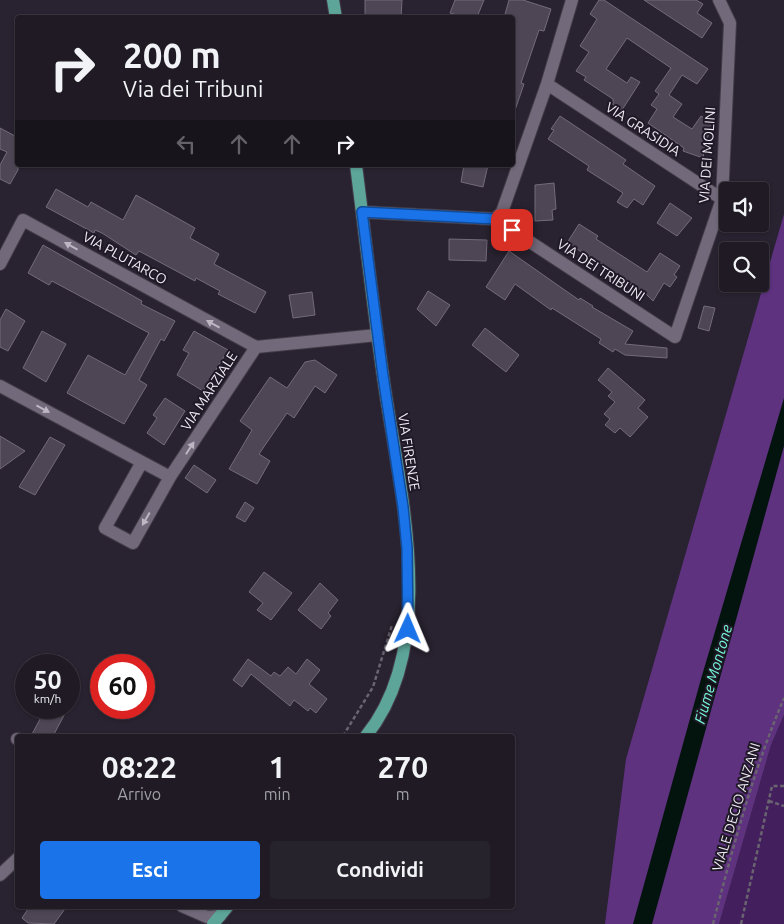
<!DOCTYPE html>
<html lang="it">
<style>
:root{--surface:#1f1a24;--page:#27232c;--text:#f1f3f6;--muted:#a1a1a6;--line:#3c3841;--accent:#1a73e8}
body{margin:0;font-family:Ubuntu,sans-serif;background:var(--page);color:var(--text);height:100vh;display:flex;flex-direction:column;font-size:19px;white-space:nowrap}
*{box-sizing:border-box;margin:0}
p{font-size:16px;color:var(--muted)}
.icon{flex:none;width:28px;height:28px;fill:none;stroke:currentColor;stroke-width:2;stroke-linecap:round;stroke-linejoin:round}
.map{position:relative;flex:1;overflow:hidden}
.panel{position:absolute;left:15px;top:734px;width:500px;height:175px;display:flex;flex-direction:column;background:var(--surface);border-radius:5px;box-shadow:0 1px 4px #0004,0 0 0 1px var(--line)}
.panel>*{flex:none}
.guide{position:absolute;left:15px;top:15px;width:500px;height:152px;border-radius:5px;box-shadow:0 1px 4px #0004,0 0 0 1px var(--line);background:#1f1a24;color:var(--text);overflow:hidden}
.controls{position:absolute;left:719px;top:182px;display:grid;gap:10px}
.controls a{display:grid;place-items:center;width:50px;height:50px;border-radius:5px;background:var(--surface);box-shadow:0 1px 4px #0004,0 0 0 1px var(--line);font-size:25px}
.speed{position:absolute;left:15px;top:654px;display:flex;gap:10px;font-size:25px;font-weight:700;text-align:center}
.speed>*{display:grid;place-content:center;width:65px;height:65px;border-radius:50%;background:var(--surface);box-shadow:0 1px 4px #0004,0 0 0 1px var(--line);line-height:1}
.speed small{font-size:12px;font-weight:400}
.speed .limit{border:8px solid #d22;background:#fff;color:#111}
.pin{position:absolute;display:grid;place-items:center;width:42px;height:42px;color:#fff;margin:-21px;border-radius:10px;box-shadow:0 2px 8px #0006}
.me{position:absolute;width:55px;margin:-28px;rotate:1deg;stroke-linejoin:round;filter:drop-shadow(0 0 4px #0008)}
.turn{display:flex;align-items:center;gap:18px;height:105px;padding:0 25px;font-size:22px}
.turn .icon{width:65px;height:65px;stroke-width:2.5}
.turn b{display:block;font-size:35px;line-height:42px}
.lanes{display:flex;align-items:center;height:48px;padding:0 25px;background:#0003;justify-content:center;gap:25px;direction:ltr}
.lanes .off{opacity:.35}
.eta{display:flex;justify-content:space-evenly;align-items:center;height:85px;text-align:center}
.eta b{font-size:30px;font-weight:700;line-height:35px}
.cta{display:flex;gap:10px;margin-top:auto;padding:10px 25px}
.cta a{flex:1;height:58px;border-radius:5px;background:var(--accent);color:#fff;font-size:20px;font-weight:700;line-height:58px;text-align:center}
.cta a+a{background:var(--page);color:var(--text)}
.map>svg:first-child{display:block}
.green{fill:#43205d}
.forest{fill:#5e327f}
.water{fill:#03130e}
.building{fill:#4e4655;stroke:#736b7b}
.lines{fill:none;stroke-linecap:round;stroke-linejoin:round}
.minor-casing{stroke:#433c47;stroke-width:14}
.major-casing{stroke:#433c47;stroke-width:14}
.path{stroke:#6a6370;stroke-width:2.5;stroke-dasharray:4 2.5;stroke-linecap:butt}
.minor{stroke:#72697a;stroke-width:12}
.major{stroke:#5da599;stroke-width:12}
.oneway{fill:#bdb6c3}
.route-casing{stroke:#114b97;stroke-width:12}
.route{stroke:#1a73e8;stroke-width:9}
.labels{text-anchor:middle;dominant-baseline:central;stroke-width:4;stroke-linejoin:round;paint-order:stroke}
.street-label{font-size:14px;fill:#efeaf3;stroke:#1f1826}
.water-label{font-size:15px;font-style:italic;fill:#76fad7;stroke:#1f1826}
</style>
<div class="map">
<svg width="784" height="924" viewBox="0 0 784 924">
<rect width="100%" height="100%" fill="#292230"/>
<path class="green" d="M784,715v209h-65l52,-179z"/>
<path class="forest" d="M784,214v501l-13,30 -52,179h-114l21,-165z"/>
<path class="water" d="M784,398v48l-132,478h-19l68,-245z"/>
<path class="building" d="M365,0h37l-1,18h-36z
M455,0h29l-7,17 -7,-2 -1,3 -19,-5z
M509,0h14l28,9 -7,22 -5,-1 -18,53 3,1 -10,29h-2v-95h-8z
M599,0h5l104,69 -11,15 -15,-9 -13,20 13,9 -9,13 19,12 9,-13 12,8 -7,17 -3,17 -20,-7 1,-3 -36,-25 9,-14 -6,-4 8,-11 -4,-3 16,-23 -44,-30 -21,31 21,14 4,-6 9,5 -18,28 -9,-5v-6l-29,-19 2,-3 -10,-6 13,-19 -9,-6 17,-27 -7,-5z
M644,0h52l7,4 -6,9 15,10 -10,15z
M560,116l66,44 -3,4 32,22 -12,19 -9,-6 -7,9 -10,-6 6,-9 -36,-23 2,-4 -41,-27 6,-9 -3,-1z
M0,128l15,8 3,-4v38l-8,14 -10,-5v-14l7,-13 -7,-3z
M464,165h24l-5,22 -22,-5z
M554,183l2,26 -4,1 1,10 -18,1v-36z
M56,189l32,18 3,-5 32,18 13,-25 59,33 -5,10 29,16 -5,10 52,28 -11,21 -37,-19 2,-3 -24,-13 -1,3 -56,-30 -3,4 -34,-22 -7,-3 -1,3 -48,-26z
M670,203l22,15 -15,18 -20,-13z
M579,224l19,12 -2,3 51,33 13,-19 20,13 -6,9 3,2 -7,10 -6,-4 -11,18 -8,-8 -38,-23 1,-2 -41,-25z
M449,239l38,1 -1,21 -37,-1z
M43,245l99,56 -1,3 34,17 -11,20 -3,-2 -22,41 8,5 -23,39 -57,-31 21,-38 37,20 24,-42 -97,-52 -3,4 -21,-12z
M509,251l70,49 1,-2 13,8 -1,1 41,24 -8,13 42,4v10l-42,-3 -10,-6 -2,3 -14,-9 2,-4 -49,-31 -1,2 -36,-26 -10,16 -19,-13z
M428,291l22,14 -14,21 -19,-17z
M312,292l3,23 -22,3 -4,-23z
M704,306l11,2 -6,23 -11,-3z
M6,309l19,12 -17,30 -8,-4v-27z
M485,328l34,27 -13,17 -34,-27z
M42,331l24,13 -20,38 -23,-14z
M194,331l34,19 -25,41 -26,-16 12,-22 -6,-3z
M315,360l22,15 -12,18 -10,-7 -21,32 -7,-5 -28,41 11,7 -13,23 -28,-15 23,-39 -12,-9 30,-44 17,11 18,-26z
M608,368l37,32 -7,8 10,9 -18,20 -10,-9 -5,5 -10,-8 5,-6 -6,-5 11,-12 -7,-6 4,-4 -14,-12z
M165,398l20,13 -21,34 -17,-12 10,-15 -4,-3z
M0,436l25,15 -25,18z
M50,437l15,8 -30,50 -16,-8z
M194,465l22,15 -9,13 -22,-15z
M245,502l9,6 -9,14 -9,-5z
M264,572l28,21 -21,27 -14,-10 6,-7 -14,-11z
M320,583l18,17 -10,13 3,3 -10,13 -23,-19z
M248,659l23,17 3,-4 6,4 8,-9 8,7 11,-15 13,11 -11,14 18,15 -11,14 -6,-5 -2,3 -14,-11 -4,6 -39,-32 -9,13 -9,-7z
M46,708h22l-15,28h-22z
M30,906h37l-13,18 -26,-1 -6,-5z"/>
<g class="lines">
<g class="minor-casing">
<path id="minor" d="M547,84l175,115
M362,212l133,7 180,118 47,-138 8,-176 -11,-23
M495,219l7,-7 45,-128 25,-84
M0,264l23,-44 233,127
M256,347l121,-12
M0,386l170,91 86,-130
M142,462l-37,66 28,15 37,-66
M17,739h1
M0,875l18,-17
M182,906l25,11 13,-1"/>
</g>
<g class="major-casing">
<path id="major" d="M333,0l3,18
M356,165c9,70 17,141 27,211 15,109 59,266 -17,360
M213,924l15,-18"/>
</g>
<path class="path" d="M343,736l30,-49 19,-62
M769,801l15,5
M713,924c20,-77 40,-153 71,-226
M741,924l31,-138h12"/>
<use href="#minor" class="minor"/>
<use href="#major" class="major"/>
</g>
<defs><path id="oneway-solid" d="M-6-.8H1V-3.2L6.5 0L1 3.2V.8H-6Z" transform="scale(1.25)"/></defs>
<g class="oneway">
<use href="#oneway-solid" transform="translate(71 246) rotate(-151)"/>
<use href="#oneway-solid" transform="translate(213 324) rotate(-151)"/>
<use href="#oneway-solid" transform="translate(43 409) rotate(28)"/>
<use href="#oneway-solid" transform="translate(190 448) rotate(-57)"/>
<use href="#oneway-solid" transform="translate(146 519) rotate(120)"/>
</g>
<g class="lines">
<g class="route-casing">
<path id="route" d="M408,629l-1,-81 -4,-41 -20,-131 -21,-164 133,7 17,11"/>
</g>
<use href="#route" class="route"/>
</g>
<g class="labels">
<g class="street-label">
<text transform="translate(643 129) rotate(33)">VIA GRASIDIA</text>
<text transform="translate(707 155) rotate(-86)">VIA DEI MOLINI</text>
<text transform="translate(125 258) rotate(29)">VIA PLUTARCO</text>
<text transform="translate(601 270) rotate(33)">VIA DEI TRIBUNI</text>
<text transform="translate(209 391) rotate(-57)">VIA MARZIALE</text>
<text transform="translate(409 452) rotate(81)">VIA FIRENZE</text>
<text transform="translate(736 807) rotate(-73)">VIALE DECIO ANZANI</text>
</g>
<g class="water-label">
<text transform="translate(713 674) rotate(-74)">Fiume Montone</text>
</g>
</g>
</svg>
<div class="controls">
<a><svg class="icon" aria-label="sound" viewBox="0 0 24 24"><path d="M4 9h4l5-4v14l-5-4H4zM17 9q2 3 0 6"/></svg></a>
<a><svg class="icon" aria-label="search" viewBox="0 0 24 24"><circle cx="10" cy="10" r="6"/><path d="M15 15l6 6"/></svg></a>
</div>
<div class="speed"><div>50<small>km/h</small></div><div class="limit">60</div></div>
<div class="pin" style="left:512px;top:230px;background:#d93025"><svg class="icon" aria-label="arrive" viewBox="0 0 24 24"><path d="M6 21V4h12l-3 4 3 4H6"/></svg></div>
<svg class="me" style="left:408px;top:629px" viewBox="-20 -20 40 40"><path d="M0-17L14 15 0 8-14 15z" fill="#1a73e8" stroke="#fff" stroke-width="4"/></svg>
<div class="guide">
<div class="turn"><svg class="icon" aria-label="right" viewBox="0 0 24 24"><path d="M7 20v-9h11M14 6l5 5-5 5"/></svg><div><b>200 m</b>Via dei Tribuni</div></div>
<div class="lanes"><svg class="icon off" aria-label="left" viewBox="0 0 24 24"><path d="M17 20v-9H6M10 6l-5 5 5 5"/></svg><svg class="icon off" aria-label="ahead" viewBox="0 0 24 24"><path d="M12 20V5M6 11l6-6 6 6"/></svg><svg class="icon off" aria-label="ahead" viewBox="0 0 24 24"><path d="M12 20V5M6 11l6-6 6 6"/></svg><svg class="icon" aria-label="right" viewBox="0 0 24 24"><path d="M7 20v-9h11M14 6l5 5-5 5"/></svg></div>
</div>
<section class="panel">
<div class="eta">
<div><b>08:22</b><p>Arrivo</p></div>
<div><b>1</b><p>min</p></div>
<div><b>270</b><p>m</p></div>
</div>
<div class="cta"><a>Esci</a><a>Condividi</a></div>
</section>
</div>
